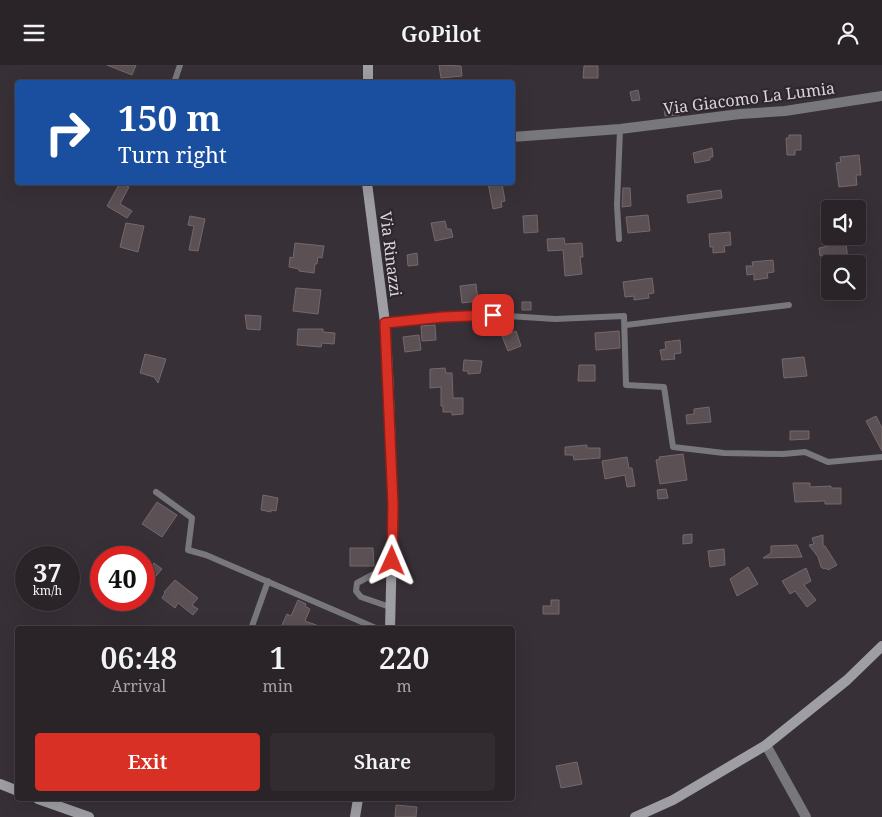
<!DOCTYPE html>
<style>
:root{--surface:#2a2429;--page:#322c31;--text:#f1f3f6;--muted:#a5a4a8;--line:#464146;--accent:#d93025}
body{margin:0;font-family:"Noto Serif",serif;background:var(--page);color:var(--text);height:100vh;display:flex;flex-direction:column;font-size:19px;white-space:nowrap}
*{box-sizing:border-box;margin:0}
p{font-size:16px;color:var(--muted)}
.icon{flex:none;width:28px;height:28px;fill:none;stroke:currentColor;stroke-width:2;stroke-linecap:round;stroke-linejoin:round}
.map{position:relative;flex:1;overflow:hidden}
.panel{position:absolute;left:15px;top:561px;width:500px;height:175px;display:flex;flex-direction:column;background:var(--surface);border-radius:5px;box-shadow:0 5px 20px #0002,0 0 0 1px var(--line)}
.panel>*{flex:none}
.hud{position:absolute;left:15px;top:15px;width:500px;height:105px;border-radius:5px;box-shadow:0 5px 20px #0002,0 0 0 1px var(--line);background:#1a4fa0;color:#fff;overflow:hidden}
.buttons{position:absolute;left:821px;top:135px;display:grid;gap:10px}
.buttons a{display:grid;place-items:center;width:45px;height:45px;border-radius:5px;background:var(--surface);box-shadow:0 5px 20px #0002,0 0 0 1px var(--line);font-size:25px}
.speed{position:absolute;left:15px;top:481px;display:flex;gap:10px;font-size:25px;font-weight:700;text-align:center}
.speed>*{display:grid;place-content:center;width:65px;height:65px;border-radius:50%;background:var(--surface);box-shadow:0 5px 20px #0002,0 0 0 1px var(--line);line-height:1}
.speed small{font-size:12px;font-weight:400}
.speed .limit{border:8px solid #d22;background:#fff;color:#111}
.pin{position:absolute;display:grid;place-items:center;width:42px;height:42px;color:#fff;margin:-21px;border-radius:10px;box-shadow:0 2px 8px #0006}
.me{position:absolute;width:55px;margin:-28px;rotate:1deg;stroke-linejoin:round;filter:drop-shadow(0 0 4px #0008)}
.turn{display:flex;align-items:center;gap:18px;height:105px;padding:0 20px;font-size:22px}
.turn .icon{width:65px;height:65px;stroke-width:2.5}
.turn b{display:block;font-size:35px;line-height:42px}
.eta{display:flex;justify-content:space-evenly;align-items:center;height:85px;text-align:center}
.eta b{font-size:30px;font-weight:600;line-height:35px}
.action{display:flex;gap:10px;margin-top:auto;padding:10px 20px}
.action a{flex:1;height:58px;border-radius:5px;background:var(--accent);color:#fff;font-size:20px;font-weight:600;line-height:58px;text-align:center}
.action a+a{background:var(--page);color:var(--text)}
header{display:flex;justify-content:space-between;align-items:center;height:65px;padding:0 20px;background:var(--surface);font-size:22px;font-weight:600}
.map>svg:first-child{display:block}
.building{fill:#5b5053;stroke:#74686b}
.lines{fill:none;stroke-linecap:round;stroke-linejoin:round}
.lane{stroke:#78777c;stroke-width:6}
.street{stroke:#78777c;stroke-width:10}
.secondary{stroke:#9f9ea5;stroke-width:10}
.route-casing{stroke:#8d1f18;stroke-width:12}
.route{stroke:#d93025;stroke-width:9}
.labels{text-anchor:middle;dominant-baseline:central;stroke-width:4.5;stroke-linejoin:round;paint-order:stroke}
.street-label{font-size:16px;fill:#dad5d9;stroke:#2e272d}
</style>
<header><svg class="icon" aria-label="menu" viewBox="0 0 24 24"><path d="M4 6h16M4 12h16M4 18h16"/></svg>GoPilot<svg class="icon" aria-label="person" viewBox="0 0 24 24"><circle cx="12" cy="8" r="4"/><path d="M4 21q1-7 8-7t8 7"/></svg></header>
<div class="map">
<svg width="882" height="752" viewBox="0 0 882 752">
<rect width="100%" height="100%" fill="#383037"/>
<path class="building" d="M107,0h29l-4,10z
M439,0l22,1 1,10 -21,2z
M584,1h14v12h-15z
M638,25l2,10 -8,1 -2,-9z
M679,41l1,9 -15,1 -1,-8z
M789,70h12v15h-6v5h-8l-1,-17h3z
M712,83l1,9h-3v3l-15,3 -2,-10z
M859,90l2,20h-5l1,10 -18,2 -3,-24 5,-1 -1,-5z
M120,118l9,4 -9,17 12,7 -5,7 -20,-12z
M488,118h14l3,18 -4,1 1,5 -9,2z
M623,123h7l1,18 -9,1z
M721,125l1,8 -34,5 -1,-8z
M537,150l1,17 -14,1 -1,-17z
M648,150l2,16 -22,2 -2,-16z
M190,151l15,3 -7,32 -9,-1 5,-24 -6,-1z
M445,156l2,8h4l2,8 -18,4 -4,-18z
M126,158l18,3 -6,26 -18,-5z
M730,167l1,13 -7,1 1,6 -12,1v-6h-3l-1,-13z
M845,172l3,22 -13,1 -1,-6 -14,2 -1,-8 9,-2 -1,-7z
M564,173l1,6 17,-1 1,14h-3l2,17 -17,2 -2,-26 -15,1 -1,-12z
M295,178l29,3 -2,12 -4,-1 -1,7h-2l-1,9 -15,-2v-2l-10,-2 1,-10 3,1z
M417,188l1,12 -10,1 -1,-11z
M773,195l1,12 -7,1 1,5 -14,2v-6l-7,1 -1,-9h7l-1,-4z
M652,213l2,15 -6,1 1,4 -15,2v-4l-9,1 -2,-15z
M476,219l2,17 -16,2 -2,-17z
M296,223l25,2 -3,24 -25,-3z
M522,237h9v8h-9z
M245,250l16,1 -1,14 -13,-1z
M435,260l1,15 -14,1 -1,-15z
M298,264h25v3l12,1 -1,11 -12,-1 -1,4 -24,-2z
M516,266l5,15 -13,5 -6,-15z
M619,266l1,17 -24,2 -1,-17z
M419,270l2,15 -16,2 -2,-15z
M680,275l1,13 -7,1 1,5 -13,1 -2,-10 6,-1 -1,-7z
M145,289l21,5 -8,24 -4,-6 -14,-4z
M804,292l3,19 -23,2 -2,-19z
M464,295l18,1 -2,12 -12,1v-3h-5z
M579,300h16v16h-17z
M445,303l1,5h6l1,25h10v16l-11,1v-3h-9v-6h-2v-19l-11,1v-19z
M709,342l2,15 -24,2 -1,-9 8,-1v-5z
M876,351l6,12v23l-16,-30z
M790,366h19v8l-19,1z
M587,380v3h13v10l-26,2 -1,-5h-8v-8z
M683,389l4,26 -27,4 -4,-24 4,-1 -1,-2z
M627,392l2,11h3l3,18 -8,1 -2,-12 -20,4 -3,-18z
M793,418h17v4l21,-1v2h10v16h-16v-3l-30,1z
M666,424l2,9 -10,1 -1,-9z
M263,430l15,3 -2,13 -5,-1v2l-10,-2z
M157,437l20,13 -15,22 -20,-13z
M692,469v9l-9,1v-9z
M823,470v11h2l12,19 -9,5 -2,-2 -2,1 -3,-2 -3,-10 -9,-12 5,-1 -2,-6z
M797,480l5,12 -39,1 8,-5v-7z
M350,483h23l1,18h-24z
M724,484l1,16 -15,2 -2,-16z
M154,498l8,6 -11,13 -7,-6z
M748,502l10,17 -21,12 -7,-17z
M806,503l5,13 -7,4 12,15 -9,7 -12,-16 -5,3 -8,-13z
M175,515l23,18 -6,7 6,4 -5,6 -15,-12 -3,5 -13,-10 3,-5 -1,-1z
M298,535l8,4 -1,2 5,3 -5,12 17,6v2h-42l7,-15 4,2z
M551,535h8v14h-16v-8h8z
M577,697l5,22 -21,4 -5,-22z
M396,740l21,2 -1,10h-21z"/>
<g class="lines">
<path class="lane" d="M174,18l6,-18
M619,174l-2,-34 3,-76
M385,258l58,-6 50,-2 62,4 69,-3 2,69 38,2 9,60 51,6 59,1 22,-2 23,10 54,-5
M626,260l163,-20
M156,427l36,26 -4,32 18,5 172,74
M372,510l-15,8 -1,8 5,6 29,10
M251,564l17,-48"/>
<path class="street" d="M512,72l108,-8 120,-15 45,-3 97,-15
M766,680l40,72"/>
<path class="secondary" d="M368,18v-18
M367,118l18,140 3,48 5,134 -3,124
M0,719l18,7
M38,734l51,18
M355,752l3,-18
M635,752l38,-17 93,-55 81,-65 35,-34"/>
</g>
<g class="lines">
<g class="route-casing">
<path id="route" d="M392,496l1,-56 -8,-182 58,-6 50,-2"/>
</g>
<use href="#route" class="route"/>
</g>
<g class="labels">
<g class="street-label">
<text transform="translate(749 33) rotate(-7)">Via Giacomo La Lumia</text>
<text transform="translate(391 189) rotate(83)">Via Rinazzi</text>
</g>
</g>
</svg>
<div class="buttons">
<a><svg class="icon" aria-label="sound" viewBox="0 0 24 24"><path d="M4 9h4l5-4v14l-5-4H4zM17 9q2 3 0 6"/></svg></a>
<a><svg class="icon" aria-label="search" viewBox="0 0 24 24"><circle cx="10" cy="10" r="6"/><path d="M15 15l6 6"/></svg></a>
</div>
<div class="speed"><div>37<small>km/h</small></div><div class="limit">40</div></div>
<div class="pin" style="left:493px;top:250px;background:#d93025"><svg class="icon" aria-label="arrive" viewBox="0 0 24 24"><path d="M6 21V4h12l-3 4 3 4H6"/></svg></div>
<svg class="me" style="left:392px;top:496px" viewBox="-20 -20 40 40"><path d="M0-17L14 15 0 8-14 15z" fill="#d93025" stroke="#fff" stroke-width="4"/></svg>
<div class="hud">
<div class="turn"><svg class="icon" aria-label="right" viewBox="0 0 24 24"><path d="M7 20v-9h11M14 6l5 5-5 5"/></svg><div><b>150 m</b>Turn right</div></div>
</div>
<section class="panel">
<div class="eta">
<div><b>06:48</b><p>Arrival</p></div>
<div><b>1</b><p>min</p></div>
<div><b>220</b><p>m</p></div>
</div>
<div class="action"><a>Exit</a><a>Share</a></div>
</section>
</div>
